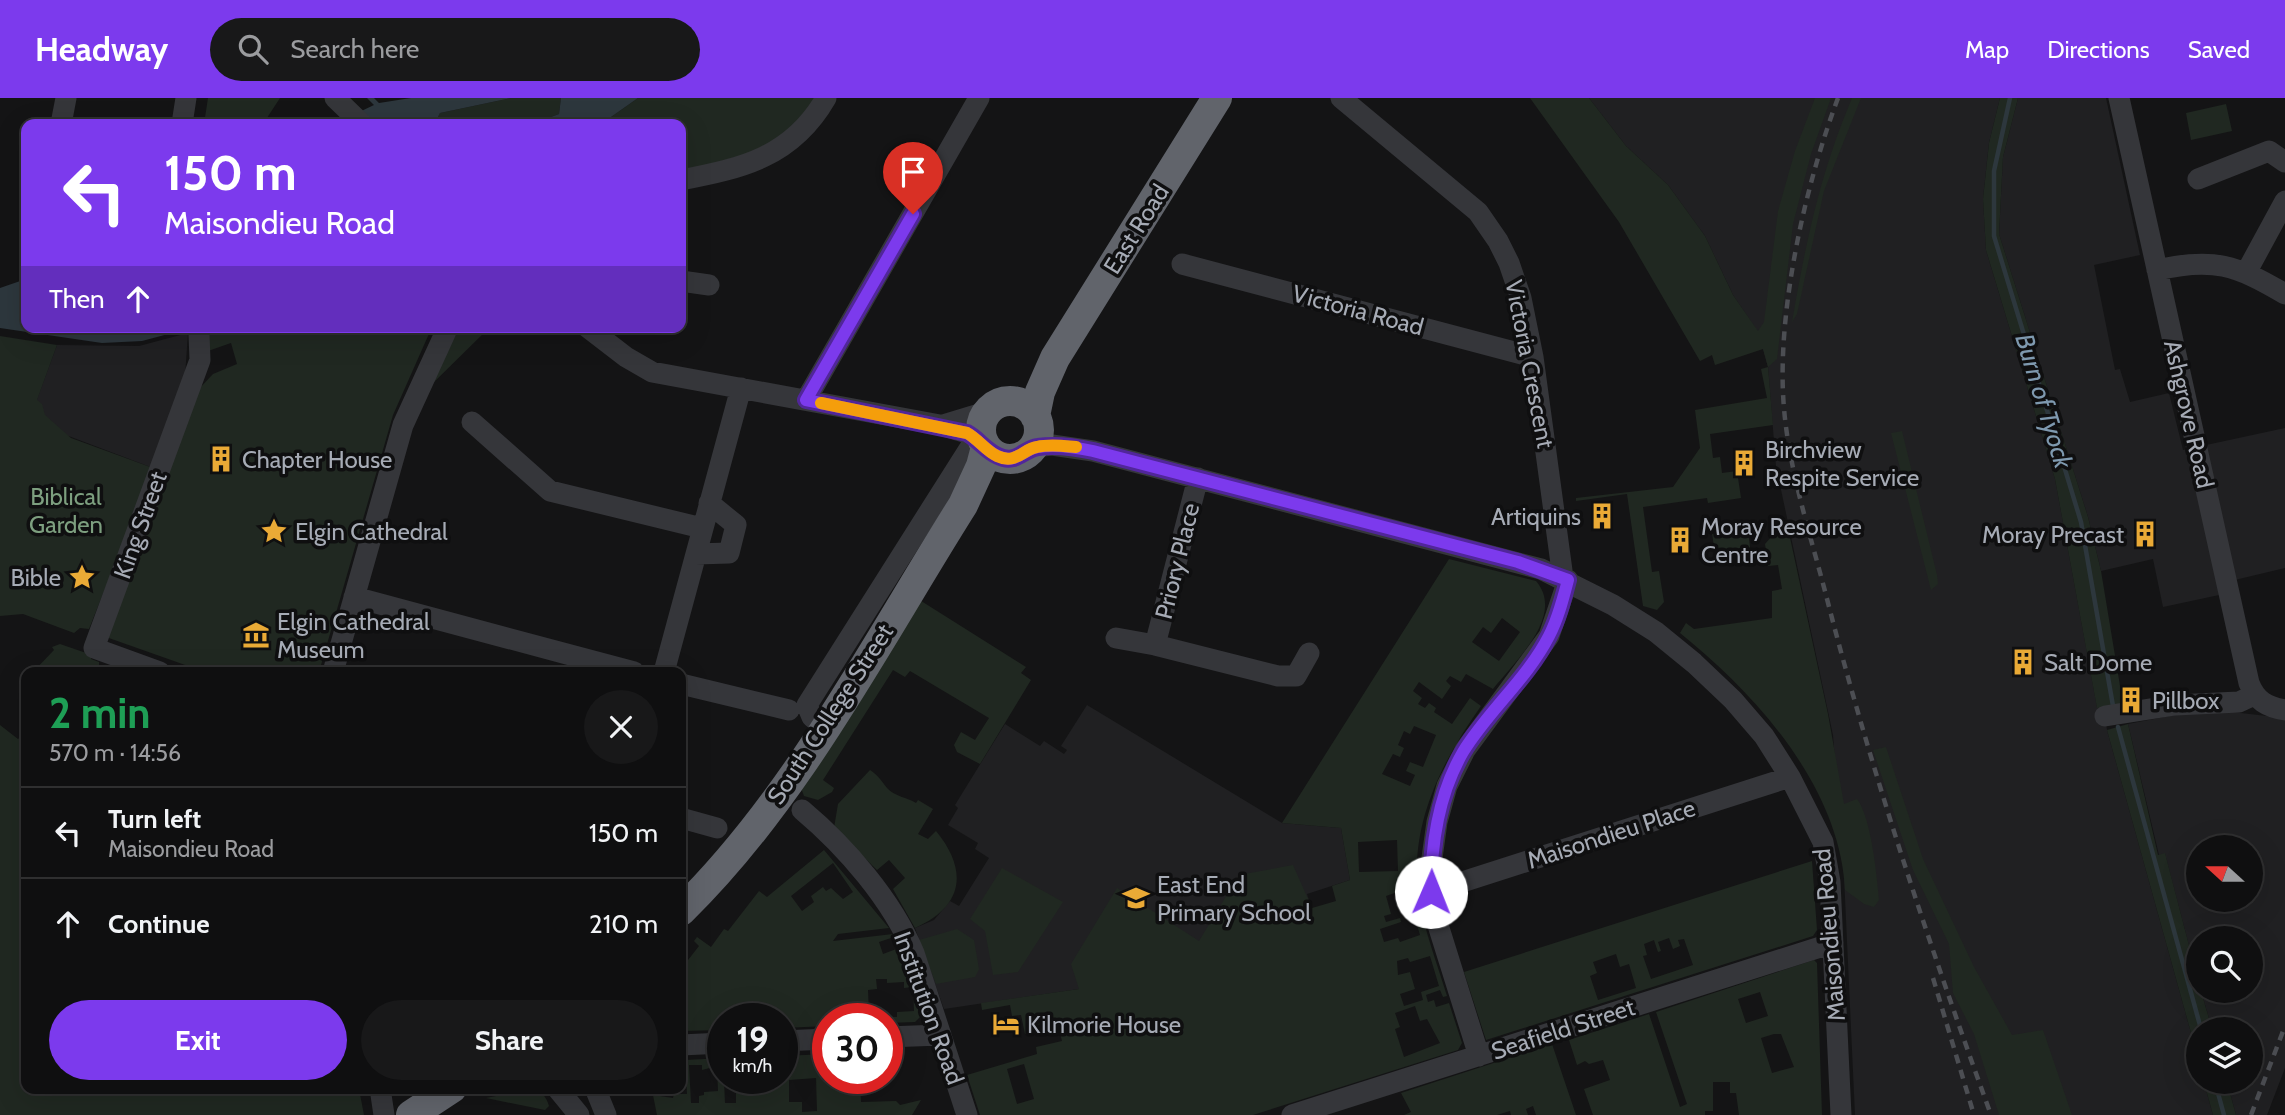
<!DOCTYPE html>
<meta charset="utf-8">
<style>
:root{--surface:#0f0f10;--page:#181819;--text:#f1f3f6;--muted:#9b9c9f;--line:#2f2f30;--accent:#7c3aed}
body{margin:0;font-family:Cabin,sans-serif;background:var(--page);color:var(--text);height:100vh;display:flex;flex-direction:column;font-size:26px;white-space:nowrap}
*{box-sizing:border-box;margin:0}
p{font-size:23px;color:var(--muted)}
.icon{flex:none;width:38px;height:38px;fill:none;stroke:currentColor;stroke-width:2;stroke-linecap:round;stroke-linejoin:round}
.map{position:relative;flex:1;overflow:hidden}
.sheet{position:absolute;left:21px;top:569px;width:665px;height:427px;display:flex;flex-direction:column;background:var(--surface);border-radius:14px;box-shadow:0 7px 28px #0002,0 0 0 2px var(--line)}
.sheet>*{flex:none}
.guide{position:absolute;left:21px;top:21px;width:665px;height:214px;border-radius:14px;box-shadow:0 7px 28px #0002,0 0 0 2px var(--line);background:#7c3aed;color:#fff;overflow:hidden}
.needle{width:46px;rotate:291deg}
.tools{position:absolute;left:2186px;top:737px;display:grid;gap:14px}
.tools a{display:grid;place-items:center;width:77px;height:77px;border-radius:50%;background:var(--surface);box-shadow:0 7px 28px #0002,0 0 0 2px var(--line);font-size:35px}
.speed{position:absolute;left:707px;top:905px;display:flex;gap:14px;font-size:35px;font-weight:700;text-align:center}
.speed>*{display:grid;place-content:center;width:91px;height:91px;border-radius:50%;background:var(--surface);box-shadow:0 7px 28px #0002,0 0 0 2px var(--line);line-height:1}
.speed small{font-size:18px;font-weight:400}
.speed .limit{border:10px solid #d22;background:#fff;color:#111}
.pin{position:absolute;display:grid;place-items:center;width:60px;height:60px;color:#fff;margin:-72px -30px;border-radius:50% 50% 50% 0;rotate:-45deg;box-shadow:0 0 7px #0007}
.pin .icon{rotate:45deg}
.me{position:absolute;width:77px;margin:-38px;rotate:1deg;stroke-linejoin:round;filter:drop-shadow(0 0 5px #0008)}
.turn{display:flex;align-items:center;gap:24px;height:147px;padding:0 28px;font-size:32px}
.turn .icon{width:91px;height:91px;stroke-width:2.5}
.turn b{display:block;font-size:49px;line-height:60px}
.then{display:flex;align-items:center;height:66px;padding:0 28px;background:#0003;gap:14px;font-size:26px}
.round{display:grid;place-items:center;flex:none;width:74px;height:74px;border-radius:37px;background:var(--page)}
.headline{display:flex;align-items:center;justify-content:space-between;height:119px;padding:0 28px}
h1{font-size:42px;font-weight:700;line-height:52px;color:#1e9e55}
.cta{display:flex;gap:14px;margin-top:auto;padding:14px 28px}
.cta a{flex:1;height:80px;border-radius:42px;background:var(--accent);color:#fff;font-size:28px;font-weight:700;line-height:80px;text-align:center}
.cta a+a{background:var(--page);color:var(--text)}
ul{padding:0;list-style:none}
li{display:flex;align-items:center;gap:21px;height:91px;padding:0 28px;border-top:2px solid var(--line)}
li div{flex:1}
li b{display:block;font-size:26px}
li em{font-style:normal}
header{display:flex;align-items:center;gap:42px;box-sizing:border-box;height:98px;padding:0 35px;background:var(--accent);color:#fff}
header strong{font-size:33px}
nav{display:flex;gap:38px;margin-inline-start:auto;font-size:24px}
.search{width:490px;height:63px;background:var(--page);display:flex;align-items:center;gap:18px;box-sizing:border-box;padding:0 24px;border-radius:38px;color:var(--muted);font-size:26px}
.map>svg:first-child{display:block}
.built{fill:#202022;fill-rule:evenodd}
.green{fill:#202821;fill-rule:evenodd}
.water{fill:#2d373d}
.lines{fill:none;stroke-linecap:round;stroke-linejoin:round}
.stream{stroke:#2d373d;stroke-width:4.5}
.minor{stroke:#35363a;stroke-width:21}
.highway{stroke:#61646b;stroke-width:30}
.rail{stroke:#4c4e53;stroke-width:4.5;stroke-dasharray:9 7;stroke-linecap:butt}
.route-casing{stroke:#51269a;stroke-width:18}
.route{stroke:#7c3aed;stroke-width:12}
.slow{stroke:#f59e0b;stroke-width:12}
.labels{text-anchor:middle;dominant-baseline:central;stroke-width:7;stroke-linejoin:round;paint-order:stroke}
.street-label{font-size:24px;fill:#a6abb5;stroke:#0f0f10}
.poi-label{font-size:24px;fill:#a6abb5;stroke:#0f0f10;text-anchor:start}
.park-label{font-size:24px;fill:#7d9f7f;stroke:#0f0f10}
.water-label{font-size:26px;font-style:italic;fill:#7e99af;stroke:#0f0f10}
</style>
<header>
<strong>Headway</strong>
<div class="search"><svg class="icon" aria-label="search" viewBox="0 0 24 24"><circle cx="10" cy="10" r="6"/><path d="M15 15l6 6"/></svg>Search here</div>
<nav><a>Map</a><a>Directions</a><a>Saved</a></nav>
</header>
<div class="map">
<svg width="2285" height="1017" viewBox="0 0 2285 1017">
<rect width="100%" height="100%" fill="#141415"/>
<path class="built" d="M1589,0h411l-11,45 -6,56 3,51 69,229 42,228h7l3,23 91,328v24h6l9,33h-358l-11,-239 -11,-141 -57,-269 -8,-99 -5,-18 -5,-17 -25,-37 -28,-59 -37,-51 -42,-39z
M2018,0h88l34,157 -46,10 21,105 5,-1 10,33 39,-9 14,57 102,-22v140l-67,16 1,11 -56,12 -10,-48 -52,12 -13,-54 -89,-283 4,-77z
M188,235l-3,43 -32,92 -124,-47 28,-76 82,1z
M1087,607l195,118 59,5 9,52 -43,14 10,31 -238,64 -135,20 -29,-81 19,-8 16,-19 9,5 30,-48 -14,-9 3,-6 -30,-18 10,-17 -3,-3 50,-81 35,22 4,-5 20,13 3,-4 -6,-4z
M2205,611l80,9v350l-18,47h-31l-9,-33h23v-53h-38l-11,-38 49,-1v-52h-52v42l-33,-126 -6,1 -31,-131zM2198,749h52v53h-52z"/>
<path class="green" d="M208,0h72l-17,26h-59z
M511,0h50l-2,16 -27,10h-106l10,-3 4,-8z
M638,0h178c-42,57 -71,56 -135,74v-48h-80z
M1530,0h59l37,48 42,39 37,51 28,59 25,36 6,-9 14,-111 17,-60 20,-53h16l-20,56 -18,70 -16,135 -9,8 5,58 -63,9 3,24 7,-1 2,16 15,-2 4,27 -33,5 -1,-5 -64,9 9,65 7,-1 5,31 -7,8 -14,-4 -16,-112 -51,7v-3l97,-11 27,-39 -5,-38 72,-12 -6,-29 7,-2 -5,-18 -48,16 -3,-10 -12,6 -81,-139z
M1852,0h9l-37,93 -27,123 -5,8c14,-81 28,-148 60,-224z
M2000,0h18l-15,59 -4,77 89,283 13,54 22,133 -26,4 -42,-229 -69,-229 -3,-51 6,-56z
M2226,6l6,27 -41,9 -5,-27z
M217,229h215l-39,88 -74,257h-63l-18,-6 -3,6h-30l-99,-35 92,-247 15,-16 24,-10 -6,-21 -23,8 -1,-21z
M460,229h30l-60,59z
M0,238l57,9 -20,55 5,4 3,11 26,23 82,30 -64,161 -9,-1 -6,5 -51,-19 -23,2z
M1902,333l35,144 1,9 -7,6 -40,-157z
M1740,422l7,4 4,30 -4,8 -8,3 -2,-13 -22,3 -4,-30z
M1789,435l39,181 16,90 13,-5c14,18 20,77 22,101l-5,7 -10,-3 -19,-14c-5,-103 -89,-196 -165,-257l6,-10 8,6 78,-11v-27l10,-2 -4,-24 -10,1 -3,-22 7,-8z
M1449,461l87,22c30,35 -22,81 -43,108l-27,-15 -5,8 -11,-6 -4,5 5,5 -9,13 -23,-17 -6,9 9,7 -4,6 7,4 4,-5 7,5 -2,4 18,12 18,-26 11,8c-39,55 -73,120 -62,191 5,33 18,66 28,99l-4,1 -3,-7 -14,5 2,7 6,-2 2,7 13,-4 13,40 -4,7 -205,65h-273l-13,-40 70,-21 -1,-7 26,-6 -5,-20 -25,6 1,6 -8,1 -4,-19 -9,1 -2,-11 -28,5 -1,-7 98,-14 -8,-25 46,-76 82,53 40,-66 54,-10 19,43 24,-7 -4,-15 18,-6 -9,-52 -59,-5zM1502,520l18,14 -21,29 -27,-19 11,-15 8,6zM1414,628l22,9 -13,32 -13,-5 -4,9 9,4 -5,11 -28,-12 11,-20 7,3 4,-9 -6,-3 6,-14 6,3zM1397,742l1,31 -39,1 -1,-30zM1406,791l14,46 -20,7 -2,-4 -14,4 -4,-13 21,-7 -1,-4 -14,4 -2,-6 7,-2 -5,-18zM1430,858l9,30 -18,6 2,8 -19,6 -4,-12 15,-5 -5,-17 -12,3 -1,-14 11,-3 2,4zM1415,908l5,15 7,-2 13,24 -36,14 -9,-28 5,-2 -5,-14zM1024,966l10,35 -17,5 -10,-35z
M918,501l108,68 -5,6 10,7 -51,84 -23,-12 -3,-7 7,-13 14,8 14,-22 -79,-47 -5,6 -12,-7 -70,110 11,8 -2,4 -14,8 -14,-4 -3,-8z
M60,546l32,11 -1,4 8,3v3l18,7h-84l21,-22 -2,-3z
M2128,626l30,131 7,-2 33,127v10l3,1 11,38h-14v29l-91,-328z
M0,627l18,14 8,-7v356l333,1 5,26h-364z
M1886,649l37,112 51,108 38,68 31,-5 29,85h-73l-25,-81 -21,-41 -4,-49 -36,-74 -40,-120z
M870,672c9,6 12,12 17,18 8,9 20,9 29,15l2,-3 15,9 -15,25 10,5 8,-8c33,40 27,76 -21,97l-22,-39 12,-11 -16,-18 -12,10 -43,-42 4,-24z
M824,752l65,78 -51,6 -5,7 60,-7 1,3 -15,5 4,12 16,-6 25,65 -9,9 -28,1v-5h-59v8l-46,2v-10h-59v12l-42,1v-7l6,-1 -1,-26 -5,-1v-27l18,-23 -5,-5 3,-4 14,10 13,-18 4,2 31,-40 8,6zM833,765l20,29 -10,7 -12,-11 -5,3 -3,-4 -12,9 3,6 -12,9 -11,-15zM876,881h11v4l17,-1v6l9,-1 1,24 -17,1v5h-11v-4h-17l-1,-23 9,-1z
M1812,763l5,69 -4,6 -327,104 -22,-68zM1669,840l4,11 7,-3 -2,-6 6,-1 9,26 -42,14 -8,-23 4,-1 -3,-11 10,-4 4,12 3,-1 -3,-9zM1616,856l4,13 9,-3 7,24 -38,12 -8,-24 7,-3 -4,-11z
M1002,770l61,34 -45,70 -25,3 -8,-44 -15,-12z
M957,831l17,11 5,29 -4,8 -39,7 -17,-44z
M1814,862l3,3 5,152h-83l-3,-22h-6v-11h-17v29h-8v4h-112l-9,-26 26,-9 -7,-20 -14,4 -4,-3 -8,4 -8,-25 80,-26 31,93 7,-3 -31,-92zM1760,894l8,24 -22,7 -8,-24zM1774,936h7l13,33 -22,6 -11,-35z
M1552,946l24,71h-40l-3,-9 -7,3 2,6h-17l-1,-4 -13,4h-93l7,-3 -10,-19z
M828,956v24h32l1,24 35,-1 4,4 21,-5 -9,15h-255l-4,-20 20,3 1,-4h13l-2,-34 38,-2 2,45h11v-25h18v12l20,-2v-10h8v-22zM702,967v5l15,-4 1,25 -14,1v3l-5,1v7h-8l-2,-38zM816,980l1,33 -15,1v-10h-13v-22z
M2204,984h23l9,33h-23z
M531,991c10,3 15,6 18,17l-4,4 -59,-12z"/>
<path class="water" d="M367,0h7l5,5 32,-5h100l-71,15 -4,8 -10,3h-92l40,-19z
M561,0h77l-37,26h-69l27,-10z
M26,181v48h191l-30,2 -45,12 -40,2 -102,-15v-40z"/>
<g class="lines">
<path class="stream" d="M2010,0l-16,73v65l87,286 32,184
M2118,629l83,302
M2215,984l9,33"/>
<path class="minor" d="M335,0l27,26
M1341,0l137,114 20,29 11,22 12,35 12,59 30,221
M2119,0l130,585c7,18 18,24 36,27
M61,26l5,-26
M182,26l4,-26
M2198,81l71,-28 16,11
M681,82c62,-12 111,-23 145,-82
M1182,166l351,93
M2157,172c56,-13 79,-5 128,24
M2247,173l38,-70
M681,183l28,4
M587,229l39,30 26,15 288,53 27,8 17,10
M806,302l173,-302
M472,324l78,69 152,37
M943,327l46,-14
M1034,349l18,-2 41,6 448,118 72,36 43,27 38,31 39,37 31,36 26,41 33,65 7,40 11,233
M1198,380l-43,167 123,31h18l13,-23
M696,456l33,-1 7,-28 -27,-22
M354,499l280,75
M1116,540l39,7
M160,574l-66,-24 106,-288 -1,-25
M333,574l70,-247 45,-98
M664,574l77,-284
M681,586l108,26
M2105,618l70,-11 64,-3 15,-7
M824,629l-12,-10 -5,-12 162,-256 10,-9
M802,712c44,37 90,90 112,143l53,162
M681,720l36,10
M1431,794l359,-115
M887,939l54,-2
M782,943l46,-2
M681,947l42,-2
M1479,958l-46,-147 -2,-44 6,-43 10,-36 18,-36 84,-114 19,-56
M380,990l4,27
M557,990l22,27
M595,990l11,27
M1292,1017l541,-172"/>
<path class="highway" d="M981 332a29 29 0 1 1 58 0a29 29 0 1 1-58 0Z
M1035,318l5,-24 15,-34 162,-260
M681,813c116,-113 196,-270 282,-406l18,-39 5,-19
M411,1017l41,-27"/>
<path class="rail" d="M1838,0c-32,85 -59,204 -55,295 3,69 26,136 43,202 45,176 103,349 165,520
M1933,880l41,137
M2251,1017l34,-89"/>
</g>
<g class="lines">
<g class="route-casing">
<path id="route" d="M913,116l-107,186 161,33c11,6 19,18 31,23 18,9 25,-7 40,-9 19,-3 37,0 55,4l425,111 50,18c-5,19 -10,39 -19,56 -22,43 -61,75 -86,116 -25,43 -32,91 -32,140"/>
</g>
<use href="#route" class="route"/>
<path class="slow" d="M821,305l146,30c11,6 19,18 30,23 19,9 26,-7 40,-9 13,-3 26,-1 39,0"/>
</g>
<defs>
<g id="building-bare" transform="scale(2.1)"><path d="M-4-6H4V6H1V3H-1V6H-4ZM-2.5-4.3h1.7v1.8h-1.7ZM.8-4.3h1.7v1.8H.8ZM-2.5-1h1.7V.8h-1.7ZM.8-1h1.7V.8H.8Z" fill="#eaaa36" stroke="#0f0f10" stroke-width="2.5" paint-order="stroke"/></g>
<g id="sight-bare" transform="scale(2.1)"><path d="M0-6L1.8-2.2L6-1.7L2.9 1.2L3.7 5.4L0 3.3L-3.7 5.4L-2.9 1.2L-6-1.7L-1.8-2.2Z" fill="#eaaa36" stroke="#0f0f10" stroke-width="2.5" paint-order="stroke"/></g>
<g id="museum-bare" transform="scale(2.1)"><path d="M0-6L6-3V-2H-6V-3ZM-5-1h2V3h-2ZM-1-1h2V3h-2ZM3-1h2V3H3ZM-6 4H6V6H-6Z" fill="#eaaa36" stroke="#0f0f10" stroke-width="2.5" paint-order="stroke"/></g>
<g id="school-bare" transform="scale(2.1)"><path d="M0-5L7-2L0 1L-7-2ZM-4 1L0 2.5L4 1V4Q0 6-4 4Z" fill="#eaaa36" stroke="#0f0f10" stroke-width="2.5" paint-order="stroke"/></g>
<g id="hotel-bare" transform="scale(2.1)"><path d="M-6-4.5h1.5V1H6V5H4.5V3h-9V5H-6ZM-4 0a1.8 1.8 0 1 1 3.6 0ZM.5 0V-2.5h3Q6-2.5 6 0Z" fill="#eaaa36" stroke="#0f0f10" stroke-width="2.5" paint-order="stroke"/></g>
</defs>
<g fill-rule="evenodd">
<use href="#building-bare" x="221" y="361"/>
<use href="#building-bare" x="1744" y="365"/>
<use href="#building-bare" x="1602" y="418"/>
<use href="#sight-bare" x="274" y="433"/>
<use href="#building-bare" x="2145" y="436"/>
<use href="#building-bare" x="1680" y="442"/>
<use href="#sight-bare" x="82" y="479"/>
<use href="#museum-bare" x="256" y="537"/>
<use href="#building-bare" x="2023" y="564"/>
<use href="#building-bare" x="2131" y="602"/>
<use href="#school-bare" x="1136" y="800"/>
<use href="#hotel-bare" x="1006" y="926"/>
</g>
<g class="labels">
<g class="street-label">
<text transform="translate(1136 131) rotate(-58)">East Road</text>
<text transform="translate(1358 212) rotate(15)">Victoria Road</text>
<text transform="translate(1530 266) rotate(79)">Victoria Crescent</text>
<text transform="translate(2189 316) rotate(77)">Ashgrove Road</text>
<text transform="translate(140 427) rotate(-70)">King Street</text>
<text transform="translate(1177 463) rotate(-76)">Priory Place</text>
<text transform="translate(830 616) rotate(-57)">South College Street</text>
<text transform="translate(1611 736) rotate(-18)">Maisondieu Place</text>
<text transform="translate(1829 837) rotate(-95)">Maisondieu Road</text>
<text transform="translate(929 910) rotate(70)">Institution Road</text>
<text transform="translate(1563 931) rotate(-18)">Seafield Street</text>
</g>
<g class="poi-label">
<text x="1765" y="351">Birchview<tspan x="1765" dy="28">Respite Service</tspan></text>
<text x="242" y="361">Chapter House</text>
<text x="1581" y="418" text-anchor="end">Artiquins</text>
<text x="1701" y="428">Moray Resource<tspan x="1701" dy="28">Centre</tspan></text>
<text x="295" y="433">Elgin Cathedral</text>
<text x="2124" y="436" text-anchor="end">Moray Precast</text>
<text x="61" y="479" text-anchor="end">Bible</text>
<text x="277" y="523">Elgin Cathedral<tspan x="277" dy="28">Museum</tspan></text>
<text x="2044" y="564">Salt Dome</text>
<text x="2152" y="602">Pillbox</text>
<text x="1157" y="786">East End<tspan x="1157" dy="28">Primary School</tspan></text>
<text x="1027" y="926">Kilmorie House</text>
</g>
<g class="park-label">
<text x="66" y="398">Biblical<tspan x="66" dy="28">Garden</tspan></text>
</g>
<g class="water-label">
<text transform="translate(2044 303) rotate(73)">Burn of Tyock</text>
</g>
</g>
</svg>
<div class="tools">
<a><svg class="needle" viewBox="-14 -14 28 28"><path d="M0-13l5 13h-10z" fill="#e53935"/><path d="M0 13l5-13h-10z" fill="#9b9c9f"/></svg></a>
<a><svg class="icon" aria-label="search" viewBox="0 0 24 24"><circle cx="10" cy="10" r="6"/><path d="M15 15l6 6"/></svg></a>
<a><svg class="icon" aria-label="layers" viewBox="0 0 24 24"><path d="M12 4l9 5-9 5-9-5zM3 14l9 5 9-5"/></svg></a>
</div>
<div class="speed"><div>19<small>km/h</small></div><div class="limit">30</div></div>
<div class="pin" style="left:913px;top:116px;background:#d93025"><svg class="icon" aria-label="arrive" viewBox="0 0 24 24"><path d="M6 21V4h12l-3 4 3 4H6"/></svg></div>
<svg class="me" style="left:1431px;top:794px" viewBox="-20 -20 40 40"><circle r="19" fill="#fff"/><path d="M0-13L10 11 0 6-10 11z" fill="#7c3aed"/></svg>
<div class="guide">
<div class="turn"><svg class="icon" aria-label="left" viewBox="0 0 24 24"><path d="M17 20v-9H6M10 6l-5 5 5 5"/></svg><div><b>150 m</b>Maisondieu Road</div></div>
<div class="then">Then<svg class="icon" aria-label="ahead" viewBox="0 0 24 24"><path d="M12 20V5M6 11l6-6 6 6"/></svg></div>
</div>
<section class="sheet">
<div class="headline"><div><h1>2 min</h1><p>570 m · 14:56</p></div><a class="round"><svg class="icon" aria-label="close" viewBox="0 0 24 24"><path d="M6 6l12 12M18 6L6 18"/></svg></a></div>
<ul>
<li><svg class="icon" aria-label="left" viewBox="0 0 24 24"><path d="M17 20v-9H6M10 6l-5 5 5 5"/></svg><div><b>Turn left</b><p>Maisondieu Road</p></div><em>150 m</em></li>
<li><svg class="icon" aria-label="ahead" viewBox="0 0 24 24"><path d="M12 20V5M6 11l6-6 6 6"/></svg><div><b>Continue</b></div><em>210 m</em></li>
</ul>
<div class="cta"><a>Exit</a><a>Share</a></div>
</section>
</div>
